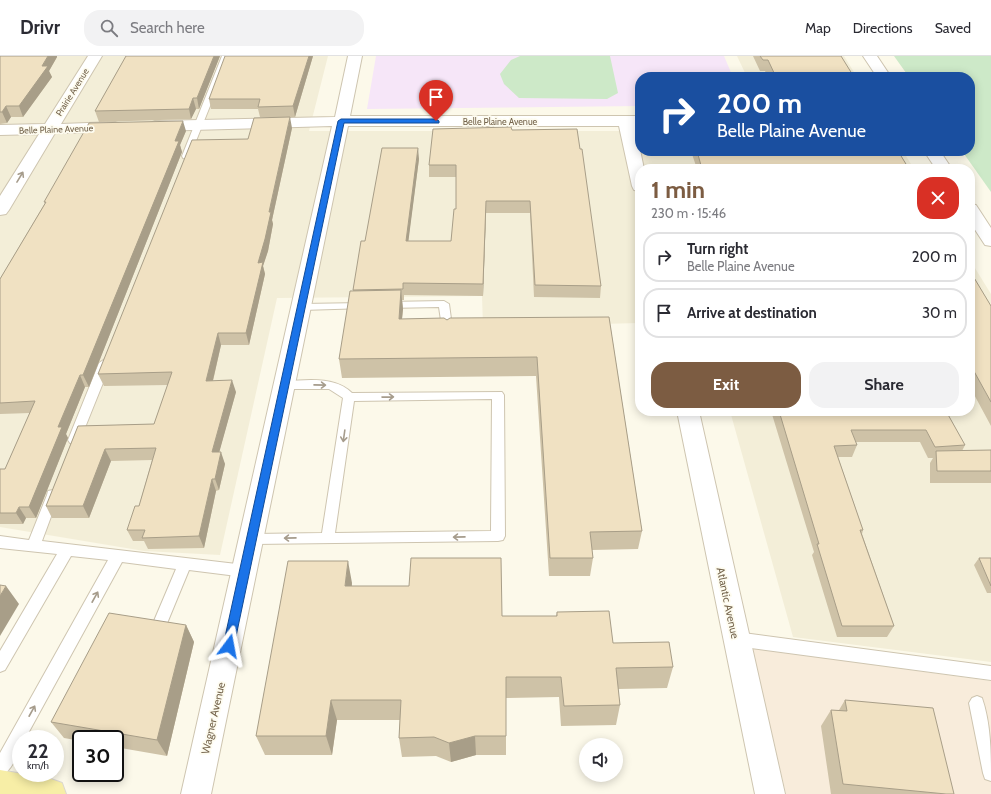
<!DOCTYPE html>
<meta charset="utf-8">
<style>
:root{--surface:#fff;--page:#f2f2f3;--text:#2b2b33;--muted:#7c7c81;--line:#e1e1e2;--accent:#7c5c42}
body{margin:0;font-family:Cabin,sans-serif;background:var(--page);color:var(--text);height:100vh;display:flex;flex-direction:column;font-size:15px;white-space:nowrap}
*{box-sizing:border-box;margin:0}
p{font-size:13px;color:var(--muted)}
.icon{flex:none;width:22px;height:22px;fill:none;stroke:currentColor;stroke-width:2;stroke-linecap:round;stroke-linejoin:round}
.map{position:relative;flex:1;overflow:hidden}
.details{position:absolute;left:635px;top:108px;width:340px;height:252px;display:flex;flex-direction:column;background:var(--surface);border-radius:16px;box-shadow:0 2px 10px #0003}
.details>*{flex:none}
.top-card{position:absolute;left:635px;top:16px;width:340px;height:84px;border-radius:16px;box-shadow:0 2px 10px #0003;background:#1a4fa0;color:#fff;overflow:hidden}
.controls{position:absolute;left:579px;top:682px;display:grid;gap:8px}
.controls a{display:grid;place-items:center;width:44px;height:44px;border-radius:50%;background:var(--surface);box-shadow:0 2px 10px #0003;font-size:20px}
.speed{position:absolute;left:12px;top:674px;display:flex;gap:8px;font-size:20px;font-weight:700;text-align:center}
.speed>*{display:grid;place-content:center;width:52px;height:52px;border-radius:50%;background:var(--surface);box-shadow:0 2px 10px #0003;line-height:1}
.speed small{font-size:10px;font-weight:400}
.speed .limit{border:2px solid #111;border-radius:6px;background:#fff;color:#111}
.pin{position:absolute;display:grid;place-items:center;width:34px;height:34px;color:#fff;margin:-41px -17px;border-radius:50% 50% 50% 0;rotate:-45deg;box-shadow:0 0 4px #0007}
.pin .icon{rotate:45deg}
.me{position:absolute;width:44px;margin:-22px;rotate:13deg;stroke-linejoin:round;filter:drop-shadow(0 0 3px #0008)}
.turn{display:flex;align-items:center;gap:14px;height:84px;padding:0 16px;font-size:18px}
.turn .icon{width:52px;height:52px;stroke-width:2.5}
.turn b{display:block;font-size:28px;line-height:34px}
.round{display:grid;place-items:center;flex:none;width:42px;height:42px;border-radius:16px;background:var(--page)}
.summary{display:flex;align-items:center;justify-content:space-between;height:68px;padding:0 16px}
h1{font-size:24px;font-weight:800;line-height:30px;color:var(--accent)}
.button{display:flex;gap:8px;margin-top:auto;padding:8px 16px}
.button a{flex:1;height:46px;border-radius:16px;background:var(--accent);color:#fff;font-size:16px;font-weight:800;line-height:46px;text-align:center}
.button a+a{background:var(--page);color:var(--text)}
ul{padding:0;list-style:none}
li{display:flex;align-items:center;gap:12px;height:50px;margin:0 8px 6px;padding:0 8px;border:2px solid var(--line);border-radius:16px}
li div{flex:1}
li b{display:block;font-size:15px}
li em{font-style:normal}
header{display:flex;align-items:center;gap:24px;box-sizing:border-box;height:56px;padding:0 20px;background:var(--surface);border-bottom:1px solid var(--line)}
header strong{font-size:19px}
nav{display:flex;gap:22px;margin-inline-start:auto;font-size:14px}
.search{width:280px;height:36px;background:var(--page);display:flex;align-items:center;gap:10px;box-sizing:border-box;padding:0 14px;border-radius:16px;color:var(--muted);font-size:15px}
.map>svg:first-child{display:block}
.residential{fill:#f3eed8}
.commercial{fill:#f8ecdb}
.education{fill:#f6e6f8}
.green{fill:#cde9c8}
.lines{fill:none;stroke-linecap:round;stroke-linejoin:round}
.service-casing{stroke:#cec5b0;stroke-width:2}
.minor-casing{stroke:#cec5b0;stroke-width:2}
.primary-casing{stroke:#dbd7d1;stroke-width:2}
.service{fill:#fff;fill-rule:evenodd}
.minor{fill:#fff;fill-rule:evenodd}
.primary{fill:#f7eea6;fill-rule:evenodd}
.wall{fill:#cec2a7}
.shaded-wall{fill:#a89e88}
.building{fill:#f0e1c2;stroke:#a89e88}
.oneway{stroke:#a69c8c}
.route{fill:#1a73e8;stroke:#114b97}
.labels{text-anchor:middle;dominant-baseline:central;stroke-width:3.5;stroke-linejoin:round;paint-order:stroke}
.far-street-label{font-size:9px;fill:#76664e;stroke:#fefcf0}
.street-label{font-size:11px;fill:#76664e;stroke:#fefcf0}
</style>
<header>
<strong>Drivr</strong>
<div class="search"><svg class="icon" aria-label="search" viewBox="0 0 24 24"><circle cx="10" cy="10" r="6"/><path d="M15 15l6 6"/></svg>Search here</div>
<nav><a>Map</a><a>Directions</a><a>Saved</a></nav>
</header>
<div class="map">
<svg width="991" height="738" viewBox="0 0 991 738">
<rect width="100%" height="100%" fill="#fcf9ea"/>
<path class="residential" d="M0,0h328l-19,75h331v20h263l11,18h-274v154l-157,4 -1,-31 -205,2 -57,257 -76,-4 -144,-24z
M737,0h107l13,21h-110z
M970,204l21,34v368l-198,-25 -63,-226h240z"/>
<path class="commercial" d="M752,592l239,33v113h-205z"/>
<path class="education" d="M376,0h348l9,21h-93v29l-273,3z"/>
<path class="green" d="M520,0h90l8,37 -11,6 -88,-1 -15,-14 -4,-10 11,-14z
M894,0h97v136l-29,-41h8v-74h-61z"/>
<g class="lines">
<g class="service-casing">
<path id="service" d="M222,0h8l-40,100 -4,3 -3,-1 -1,-2z
M444,245l5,3 4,30 -5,4 -5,-4 -4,-27 -52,1 -5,-3 5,-3z
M363,247l4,1 1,2 -1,2 -65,2 -5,-3 5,-3z
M105,303l6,4 -31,77 -2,3h-8l-2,-3 31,-77z
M311,324c15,0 30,2 41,13l150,-1 2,3 1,141 -2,4 -5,1 -246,3 -5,-1 -2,-4 2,-4 5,-1 70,-1 21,-135 -14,-9h-43l-6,-4 6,-4zM492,343l-1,132 -156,2 19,-132z
M53,434l5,1 1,4 -17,46 203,24 5,2 2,4 -2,4 -5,2 -56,-7 -26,63 -5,1 -5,-1 -2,-5 25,-59 -54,-7 -97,177h-4c0,12 -10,33 -21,38v-24l108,-193 -37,-4 -66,114 -5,2v-21l57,-97 -57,-6v-12l29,4 18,-45 1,-4z
M736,576l255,34v14l-255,-34 -5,-2 -2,-5 2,-5z
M977,640l5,2c9,26 9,56 9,83l-6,-2 -2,-6 -14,-70 3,-5z"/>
</g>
<g class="minor-casing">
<path id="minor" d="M88,0h14l-41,68 54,-2 5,2 3,3 -3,3 -5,2 -60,1 -46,77 -3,4 -6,1v-19l39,-62 -39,1v-10l45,-1z
M348,0h14l-12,60h290v10h-5l9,43h-4v22l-6,-1 -2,-4 -13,-60h-271l-137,668h-30l151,-668 -177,5 -5,-2 -3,-3 3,-3 5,-2 180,-4z
M863,0h14l14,21h-14z
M924,95h16l12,18h-16z
M970,148l6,1 15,23v18l-6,-1 -15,-23z
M677,355h22l86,383h-30z"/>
</g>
<g class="primary-casing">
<path id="primary" d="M0,714l51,9 11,4 4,11h-66z"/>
</g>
<use href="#service" class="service"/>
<use href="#minor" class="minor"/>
<use href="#primary" class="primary"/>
</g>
<path class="wall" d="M0,0h57v1l-8,14 3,6 -29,40h-12l-4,6 -7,1z
M126,0h94l-21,53h-3l-5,10 -92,3 -4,-11z
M313,0l-18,61h-35l-2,-8h-47l-2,-10z
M753,0h88l13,21h-86l-3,-6h-5z
M292,72l-20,92 1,4 -5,27 -5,15 2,8 -16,71h-28l-8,36 23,11 -17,60 6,12 -6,26 -3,1 -12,57 -56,1 -4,-8h-11l-6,-11 12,-24 13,-46 -41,1 -22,57h-37l-6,-12 32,-80 76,-2 14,-39 -64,1 -6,-12 150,-235z
M512,74l89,156 -1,12 -66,-1 -4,-84h-44l-3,83 -79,-1v5h-2l1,9 -1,10 45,1 162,-3 33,214 -4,18 -46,1 1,8 -3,18h-41l-13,-200 -194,2 -3,-19 14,-68v-1l12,-49 54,-82 -11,82h43l5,-32v-32h-27v-12z
M186,75l-6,14 2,7 -93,235h-4l-19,47 2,4 -32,80h-10l-3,6h-23v-55h5l25,-56 -30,1v-135l45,-76 -1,-1z
M691,95h207l11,18h-212z
M970,215l21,35v120l-21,-39z
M771,355h175l19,34 -3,6 29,-1v33h-61v-20l3,-5h-5l-8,-16h-64l1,3 -5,12h-14l25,73 -1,4 32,92 -7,11h-50l-25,-82 2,-3z
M979,502h12v35h-4l-13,-28z
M352,527v3l150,30h54l1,-4 56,31 60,24 -6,21 -49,1 2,16 -4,20 -55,1 -2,-29 -53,1v57h-30l-25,7 -15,-6 -34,1 -3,-19 1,-18h-63l-5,35h-67l-9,-19z
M186,569l8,17 -27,114 -52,-9v-8h-34v2l-17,-3 -13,-16z
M845,644l109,94h-123l-10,-68 10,-16h8z"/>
<path class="shaded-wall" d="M48,0h9v1l-8,14 3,6 -29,40 -4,-11z
M214,0h6l-21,53 -2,-11z
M309,0h4l-18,61 -2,-11z
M193,42l3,11 -5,10 -2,-10z
M6,50l5,11 -4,6 -5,-11z
M290,61l2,11 -20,92 1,4 -5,27 -5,15 2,8 -16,71 -3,-12 12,-70z
M183,65l3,10 -6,14 2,7 -93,235 -6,-12 92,-234z
M418,92l1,11 -12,93 -1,-11z
M486,145v12l-3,83v-12z
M401,234l2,19 -3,29 -1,-19z
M218,277l3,12 -11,48 -4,-12z
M80,319l5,12 -19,47 2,4 -32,80 -7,-11 29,-80z
M232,324l4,12 -20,72 -4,-12z
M105,393l6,12 -22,57 -6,-12z
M221,396l4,12 -6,26 -4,-11z
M212,423l4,12 -12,57 -5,-12z
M19,451l7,11 -3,6 -7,-11z
M348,505l4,22 -3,25 -4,-22z
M6,530l13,18 -19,32v-40z
M186,569l8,17 -27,114 -10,-16z
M331,644l6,20 -5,35 -6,-19z
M475,680l1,19 -25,7 -2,-19z"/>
<path class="building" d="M0,0h48l-6,10h6l-29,40h-13l-4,6h-2z
M126,0h88l-17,42h-4l-4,11 -94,2z
M225,0h84l-16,50 -35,1 2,-8h-51z
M760,0h81l13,21h-78l-8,-17h-5z
M290,61l-21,95h2l-6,27 -7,24 5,-1 -17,71h-28l-12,48 26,-1 -20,72h9l-6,27h-3l-13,57 -57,2 3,-8h-18l8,-24h4l17,-58 -51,1 -22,57h-37l32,-80 76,-2 18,-52 -74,2 94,-234 56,-1 6,-21z
M183,65l-8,20h4l-96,234h-3l-22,52h4l-33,80h-10l-3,6h-16v-44h5l30,-68 -35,2v-124l46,-77h-2l45,-79z
M511,71l1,3 65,-1 3,20h2l19,137 -66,-1 -5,-84h-44l-3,83 -80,-1v6l-50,1 8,-49h4l17,-93h36l-12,93h45l3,-32h2v-44h-27l4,-36z
M697,95h201l11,18h-207z
M970,215l21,35v96l-21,-38z
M401,234l-2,29 45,-1 3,2 3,-2 159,-1 33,214 -52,1 3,26h-43l-13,-201 -198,2 11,-68z
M779,355h167l19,34 -30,2 -9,-17h-75l6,15 -23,1 29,84h-3l34,96h-52l-25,-82h2z
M991,394v21h-54l-1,-20z
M411,502h90l1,58h55v-4l52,-1 4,32 56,-1 4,25 -57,1 4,37 -56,1 -3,-29h-55v59h-31l-26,7 -15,-6 -35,1 2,-38h-70l-5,36h-70l32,-175h60l-3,25h64z
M979,502h12v28z
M0,529l6,1 -6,10z
M109,557l77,12 -29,115 -106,-18z
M845,644l88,8 21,86h-8l-103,-10 -12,-74 16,1z"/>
<defs><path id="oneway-shaft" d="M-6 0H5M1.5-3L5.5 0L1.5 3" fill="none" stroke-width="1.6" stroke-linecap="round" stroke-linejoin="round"/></defs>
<g class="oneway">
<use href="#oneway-shaft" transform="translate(20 121) rotate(-59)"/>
<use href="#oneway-shaft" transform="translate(320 329) rotate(1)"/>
<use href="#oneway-shaft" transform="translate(388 341) rotate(-1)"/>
<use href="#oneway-shaft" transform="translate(344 380) rotate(98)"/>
<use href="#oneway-shaft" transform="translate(459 481) rotate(179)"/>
<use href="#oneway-shaft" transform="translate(290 482) rotate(179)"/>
<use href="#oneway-shaft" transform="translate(95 541) rotate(-61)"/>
<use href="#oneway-shaft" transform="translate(32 655) rotate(-61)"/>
</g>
<path class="route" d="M436,63l3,2v2h-95l-110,523 -1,3 -4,2 -4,-2 -2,-3 115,-525 3,-2z"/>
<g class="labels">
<g class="far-street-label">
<text transform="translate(72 36) rotate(-58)">Prairie Avenue</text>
<text x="500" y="65">Belle Plaine Avenue</text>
<text transform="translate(56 73) rotate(-2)">Belle Plaine Avenue</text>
</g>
<g class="street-label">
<text transform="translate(728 547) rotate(78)">Atlantic Avenue</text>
<text transform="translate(213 662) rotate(-77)">Wagner Avenue</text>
</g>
</g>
</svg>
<div class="controls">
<a><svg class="icon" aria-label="sound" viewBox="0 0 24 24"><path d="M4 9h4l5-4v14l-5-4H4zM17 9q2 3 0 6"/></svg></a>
</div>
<div class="speed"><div>22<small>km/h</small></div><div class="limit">30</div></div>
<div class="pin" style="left:436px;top:65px;background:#d93025"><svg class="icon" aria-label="arrive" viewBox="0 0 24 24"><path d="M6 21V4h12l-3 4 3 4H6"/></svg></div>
<svg class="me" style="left:229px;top:590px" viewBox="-20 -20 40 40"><path d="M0-17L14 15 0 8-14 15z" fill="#1a73e8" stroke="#fff" stroke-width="4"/></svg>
<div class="top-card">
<div class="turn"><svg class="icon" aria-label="right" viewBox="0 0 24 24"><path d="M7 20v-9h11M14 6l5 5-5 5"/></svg><div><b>200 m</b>Belle Plaine Avenue</div></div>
</div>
<section class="details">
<div class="summary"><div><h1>1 min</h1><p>230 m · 15:46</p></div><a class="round" style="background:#d93025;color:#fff"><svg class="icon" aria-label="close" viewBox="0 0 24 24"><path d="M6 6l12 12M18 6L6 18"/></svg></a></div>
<ul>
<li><svg class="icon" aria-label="right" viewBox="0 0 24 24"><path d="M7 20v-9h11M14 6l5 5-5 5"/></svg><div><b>Turn right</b><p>Belle Plaine Avenue</p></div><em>200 m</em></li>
<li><svg class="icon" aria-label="arrive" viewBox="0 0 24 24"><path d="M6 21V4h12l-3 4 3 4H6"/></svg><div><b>Arrive at destination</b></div><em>30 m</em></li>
</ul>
<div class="button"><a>Exit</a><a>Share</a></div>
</section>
</div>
